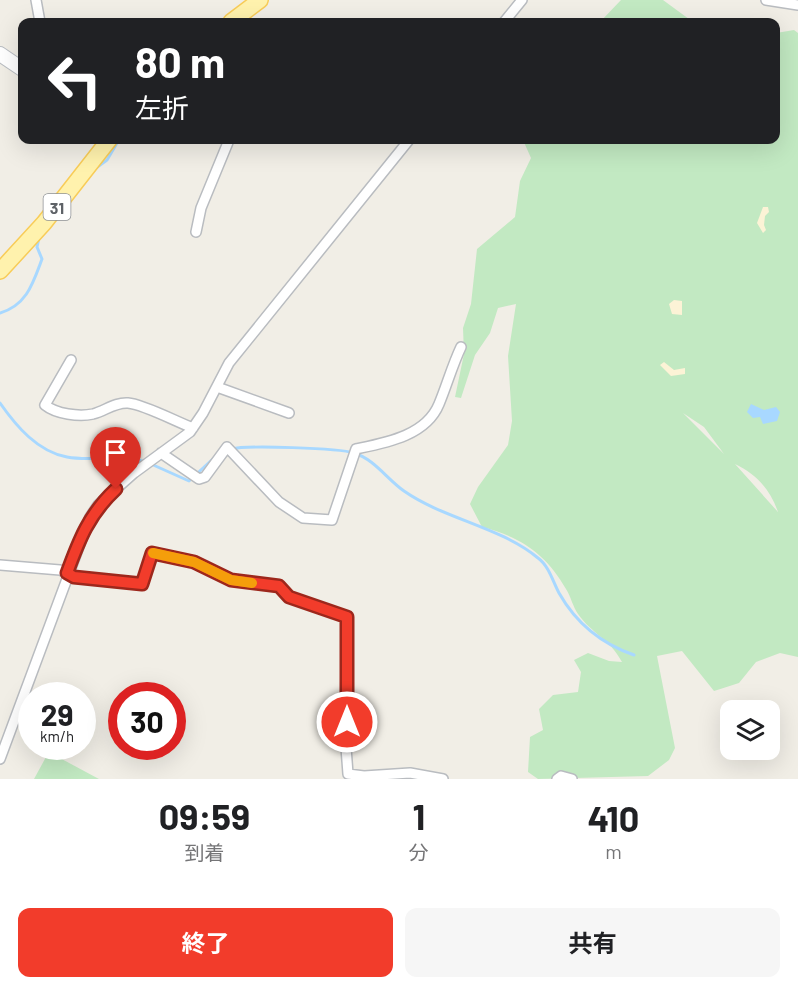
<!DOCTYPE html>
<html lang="ja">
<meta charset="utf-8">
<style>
:root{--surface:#fff;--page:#f6f6f6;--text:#202124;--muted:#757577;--accent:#f23c2b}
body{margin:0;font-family:Barlow,"Noto Sans JP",sans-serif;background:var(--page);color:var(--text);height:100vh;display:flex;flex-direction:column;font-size:22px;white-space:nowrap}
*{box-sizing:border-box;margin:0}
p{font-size:20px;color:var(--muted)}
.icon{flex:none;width:33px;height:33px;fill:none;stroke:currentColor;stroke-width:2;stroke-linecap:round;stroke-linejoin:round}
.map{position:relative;height:779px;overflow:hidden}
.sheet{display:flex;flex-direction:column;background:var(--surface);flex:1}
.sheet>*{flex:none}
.hud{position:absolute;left:18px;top:18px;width:762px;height:126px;border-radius:12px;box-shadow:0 6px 24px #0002;background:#202124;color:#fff;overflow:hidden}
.fabs{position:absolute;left:720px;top:700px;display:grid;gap:12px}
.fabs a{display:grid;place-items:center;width:60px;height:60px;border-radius:12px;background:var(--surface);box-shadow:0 6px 24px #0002;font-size:30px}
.speed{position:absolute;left:18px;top:682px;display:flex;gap:12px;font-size:30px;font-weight:700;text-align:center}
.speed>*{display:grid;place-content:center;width:78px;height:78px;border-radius:50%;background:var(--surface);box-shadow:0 6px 24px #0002;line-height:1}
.speed small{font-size:15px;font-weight:400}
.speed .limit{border:9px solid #d22;background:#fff;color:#111}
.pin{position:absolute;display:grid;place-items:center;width:51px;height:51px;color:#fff;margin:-62px -26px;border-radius:50% 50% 50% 0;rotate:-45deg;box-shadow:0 0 6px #0007}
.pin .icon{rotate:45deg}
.me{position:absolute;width:66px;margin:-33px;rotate:0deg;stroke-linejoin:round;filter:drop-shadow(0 0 4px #0008)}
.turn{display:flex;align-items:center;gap:21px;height:126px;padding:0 18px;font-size:27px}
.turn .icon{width:78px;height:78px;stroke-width:2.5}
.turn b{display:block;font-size:42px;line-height:51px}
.eta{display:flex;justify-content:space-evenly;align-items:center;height:102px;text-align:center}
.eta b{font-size:36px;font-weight:700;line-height:42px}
.primary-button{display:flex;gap:12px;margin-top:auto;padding:12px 18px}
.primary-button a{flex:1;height:69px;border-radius:12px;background:var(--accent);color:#fff;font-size:24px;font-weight:700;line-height:69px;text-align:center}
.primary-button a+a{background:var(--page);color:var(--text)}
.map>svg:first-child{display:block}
.green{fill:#c2e9c2;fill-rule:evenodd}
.sand{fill:#fcf3d6}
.water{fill:#a8d8ff}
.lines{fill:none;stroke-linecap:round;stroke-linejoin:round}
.stream{stroke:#a8d8ff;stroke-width:3}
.street-casing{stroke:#b9bcc0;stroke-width:12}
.secondary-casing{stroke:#b9bdc2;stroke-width:16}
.primary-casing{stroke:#f8cc58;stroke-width:18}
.street{stroke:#fff;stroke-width:9}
.secondary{stroke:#fff;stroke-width:14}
.primary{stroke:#fff2ad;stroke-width:15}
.route-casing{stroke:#9d271c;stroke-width:15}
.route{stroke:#f23c2b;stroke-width:10}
.slow{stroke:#f59e0b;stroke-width:10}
.labels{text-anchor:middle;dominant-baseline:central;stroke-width:5;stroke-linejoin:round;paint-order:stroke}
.shield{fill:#fff;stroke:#8e9195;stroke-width:1.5}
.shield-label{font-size:16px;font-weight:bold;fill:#5e6267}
</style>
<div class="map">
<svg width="798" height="779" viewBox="0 0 798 779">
<rect width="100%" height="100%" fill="#f1eee6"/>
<path class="green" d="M621,0h42l30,22h-93z
M794,30l4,3v624l-18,-4 -24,9 -17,21 -25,8 -32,-40 -25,5 18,92 -6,12 -21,16 -110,3 -10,-7 2,-35 13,-7 -4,-21 14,-14 25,-3 3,-20 -7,-12 14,-7 21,8 13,1c-12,-23 -30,-28 -44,-48 -5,-7 -7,-17 -12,-25 -20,-35 -45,-52 -84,-62l-12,-23 8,-17 30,-42 4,-24 -4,-65 8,-52 -18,4 -8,25 -15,22 -14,43 -6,-1 9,-43 -1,-26 8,-24 6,-55 38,-32 5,-36 11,-23 -8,-18h253v-107zM683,413l21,14 20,27zM735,464c21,10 35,25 43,48z
M46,757h12l41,22h-65z"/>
<path class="sand" d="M763,207h5l1,5 -4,4 -1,9 2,5 -3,3 -6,-10z
M674,300l8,1v14l-10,-1 -3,-10z
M664,362l10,8 11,-2v6l-14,2 -11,-11z"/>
<path class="water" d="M751,404l13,6 12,-3 4,5 -3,9 -14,3 -3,-7 -7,1 -6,-6z"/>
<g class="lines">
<path class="stream" d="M96,168l11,-8 10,-17v-3
M0,313c27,-8 33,-30 42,-54l-5,-12 2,-9
M0,403c16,23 38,49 67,54 26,5 52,-4 78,5
M232,449c14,-4 107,-1 122,4 20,6 33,26 50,38 40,28 97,36 134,67 11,8 15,24 21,35 17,30 43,51 75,62
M151,464l38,17 26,-24"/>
<g class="street-casing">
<path id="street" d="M36,0l4,22
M766,0l32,5
M504,22l18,-22
M196,232l5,-24 28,-68
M71,360l-26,45c11,9 34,12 48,9 12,-3 22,-12 35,-11 15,1 49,19 65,25
M217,387l72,26
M161,453l38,26 6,-2 22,-30 52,55 24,16 29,2 24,-71c29,-6 70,-13 83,-45 8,-19 13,-38 22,-57
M0,565l60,5 14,7 68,7 10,-31 42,9 37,18 48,6 10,11 58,20 -2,117 3,40 16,2 46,-3 33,6
M0,759l90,-242 8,-12 36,-32 56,-41 13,-19 26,-50 180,-223
M557,779l4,-3 11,3"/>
</g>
<g class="secondary-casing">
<path id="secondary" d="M0,54l22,15"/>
</g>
<g class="primary-casing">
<path id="primary" d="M231,22l29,-22
M0,271l44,-48 65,-83"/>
</g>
<use href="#street" class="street"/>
<use href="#secondary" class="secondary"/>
<use href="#primary" class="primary"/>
</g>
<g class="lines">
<g class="route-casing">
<path id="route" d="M116,489c-27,25 -37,51 -49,84l7,4 68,7 10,-31 42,9 37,18 48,6 10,11 58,20v105"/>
</g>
<use href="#route" class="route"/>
<path class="slow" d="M153,553l41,9 37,18 21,3"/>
</g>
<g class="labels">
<rect class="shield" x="43.5" y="194" width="27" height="26" rx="4.5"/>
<g class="shield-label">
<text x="57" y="207">31</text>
</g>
</g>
</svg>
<div class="fabs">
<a><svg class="icon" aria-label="layers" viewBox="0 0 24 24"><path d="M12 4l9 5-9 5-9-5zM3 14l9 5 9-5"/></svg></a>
</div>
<div class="speed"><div>29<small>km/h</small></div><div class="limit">30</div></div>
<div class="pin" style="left:116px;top:489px;background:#d93025"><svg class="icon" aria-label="arrive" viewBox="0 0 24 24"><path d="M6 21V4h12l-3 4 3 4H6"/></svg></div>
<svg class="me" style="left:347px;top:722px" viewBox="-20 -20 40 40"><circle r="17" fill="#f23c2b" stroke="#fff" stroke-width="3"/><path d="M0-11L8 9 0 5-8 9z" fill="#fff"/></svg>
<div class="hud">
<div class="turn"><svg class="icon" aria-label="left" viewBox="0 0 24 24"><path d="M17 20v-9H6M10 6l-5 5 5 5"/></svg><div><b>80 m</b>左折</div></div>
</div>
</div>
<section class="sheet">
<div class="eta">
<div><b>09:59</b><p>到着</p></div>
<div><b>1</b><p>分</p></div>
<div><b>410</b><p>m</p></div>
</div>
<div class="primary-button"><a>終了</a><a>共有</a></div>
</section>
